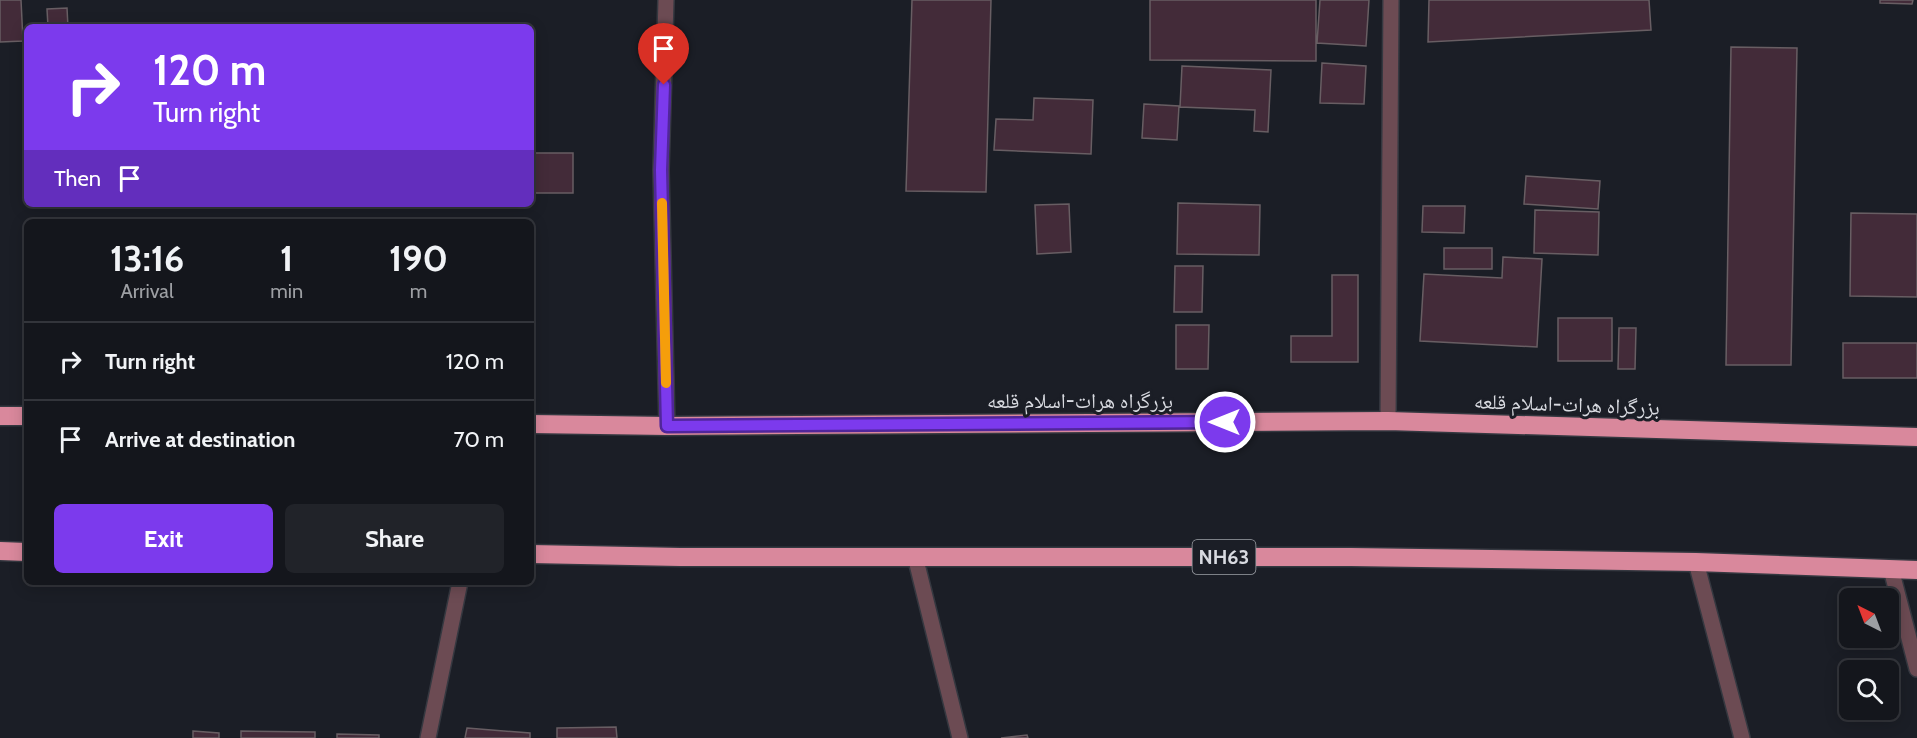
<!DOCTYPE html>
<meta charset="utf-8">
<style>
:root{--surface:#14161c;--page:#212329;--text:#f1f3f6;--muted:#9d9fa3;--line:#33353b;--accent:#7c3aed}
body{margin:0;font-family:Cabin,"Noto Naskh Arabic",sans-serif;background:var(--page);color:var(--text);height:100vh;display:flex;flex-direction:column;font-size:22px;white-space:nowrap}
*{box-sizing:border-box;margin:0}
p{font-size:20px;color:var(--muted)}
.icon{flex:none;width:33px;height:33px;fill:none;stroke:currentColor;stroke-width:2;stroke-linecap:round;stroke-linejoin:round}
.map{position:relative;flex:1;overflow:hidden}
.panel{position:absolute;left:24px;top:219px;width:510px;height:366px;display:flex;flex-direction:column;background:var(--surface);border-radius:9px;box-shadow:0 3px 15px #0003,0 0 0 2px var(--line)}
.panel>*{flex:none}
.hud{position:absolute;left:24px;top:24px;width:510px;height:183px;border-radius:9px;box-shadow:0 3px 15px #0003,0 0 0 2px var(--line);background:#7c3aed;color:#fff;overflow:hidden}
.needle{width:39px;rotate:318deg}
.tools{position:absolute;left:1839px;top:588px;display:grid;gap:12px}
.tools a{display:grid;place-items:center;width:60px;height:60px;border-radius:9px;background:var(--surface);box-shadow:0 3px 15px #0003,0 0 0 2px var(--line);font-size:30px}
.pin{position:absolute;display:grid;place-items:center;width:51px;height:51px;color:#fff;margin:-62px -26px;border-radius:50% 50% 50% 0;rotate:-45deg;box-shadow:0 0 6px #0007}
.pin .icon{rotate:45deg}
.me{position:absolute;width:66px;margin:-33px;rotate:270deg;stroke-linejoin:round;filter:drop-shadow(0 0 4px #0008)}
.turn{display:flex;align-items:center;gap:21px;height:126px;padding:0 30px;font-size:27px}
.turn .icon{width:78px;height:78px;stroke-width:2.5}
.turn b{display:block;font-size:42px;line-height:51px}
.then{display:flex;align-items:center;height:57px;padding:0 30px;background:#0003;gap:12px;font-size:22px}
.eta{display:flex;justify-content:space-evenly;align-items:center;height:102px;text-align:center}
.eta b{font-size:36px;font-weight:700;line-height:42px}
.action{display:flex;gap:12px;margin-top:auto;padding:12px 30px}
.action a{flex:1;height:69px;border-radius:9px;background:var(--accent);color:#fff;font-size:24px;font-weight:700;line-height:69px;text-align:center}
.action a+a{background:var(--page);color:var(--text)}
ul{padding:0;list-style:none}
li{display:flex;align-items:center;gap:18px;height:78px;padding:0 30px;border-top:2px solid var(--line)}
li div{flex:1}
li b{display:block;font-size:22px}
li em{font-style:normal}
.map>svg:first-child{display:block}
.building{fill:#432b39;stroke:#685e63;stroke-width:1.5}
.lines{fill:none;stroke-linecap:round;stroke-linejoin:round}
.minor-casing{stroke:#353840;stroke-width:18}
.highway-casing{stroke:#353840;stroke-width:21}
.minor{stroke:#6c4b53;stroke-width:15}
.highway{stroke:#d9889c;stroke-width:18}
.route-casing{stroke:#51269a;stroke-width:15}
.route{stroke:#7c3aed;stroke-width:10}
.slow{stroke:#f59e0b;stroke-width:10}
.labels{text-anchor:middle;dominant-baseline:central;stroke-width:6;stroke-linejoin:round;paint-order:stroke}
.shield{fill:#1b1e26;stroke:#9fa2a8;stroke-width:1.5}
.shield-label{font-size:20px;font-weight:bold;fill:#d8dae0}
.street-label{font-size:21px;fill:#d8dae0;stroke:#1b1e26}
</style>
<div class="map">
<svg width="1917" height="738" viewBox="0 0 1917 738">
<rect width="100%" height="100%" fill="#1b1e26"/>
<path class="building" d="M0,0h21l2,41 -23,1z
M912,0h79l-5,192 -80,-1z
M1150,0h166v61l-166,-1z
M1320,0h49l-3,46 -49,-3z
M1429,0h220l2,30 -223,12z
M1880,0h33l-1,4 -32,-1z
M67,8l1,19h-20l-1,-18z
M1731,47l66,1 -6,317h-65z
M1322,63l44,3 -2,38 -44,-1z
M1182,66l89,4 -3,62 -14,-1 1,-21 -75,-3z
M1034,98l59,2 -2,54 -97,-4 2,-31 37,1z
M1144,104l35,2 -2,34 -35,-2z
M531,153h42v40h-42z
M1526,176l74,5 -2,28 -74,-5z
M1178,203l82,2 -1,50 -82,-1z
M1069,204l2,48 -34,2 -2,-49z
M1423,206h42l-1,27 -42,-1z
M1535,210l64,2 -1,43 -64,-2z
M1851,213l66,1v83l-67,-1z
M1444,248h48v21h-48z
M1503,257l39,2 -5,88 -117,-6 4,-67 78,4z
M1175,266h28l-1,46h-28z
M1332,275h26v87h-67v-26h41z
M1558,318h54v43h-54z
M1176,325h33l-1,44h-32z
M1619,328h17l-1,41h-17z
M1843,343h74v35h-74z
M616,727l1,11h-60v-10z
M467,728l63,5v5h-65z
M193,731l26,2v5h-26z
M241,731l74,1v6h-74z
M337,734l42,1v3h-42z
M1027,735l1,3h-27z"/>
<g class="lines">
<g class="minor-casing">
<path id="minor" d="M666,0l-5,170 6,256
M1388,421l3,-421
M915,556l45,182
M1696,562l46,176
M1891,569l26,100
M428,738l32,-156"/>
</g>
<g class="highway-casing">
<path id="highway" d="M0,416h27
M531,424l136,2 721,-5 529,16
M0,551l27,1
M531,554l149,3h671l345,5 221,8"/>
</g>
<use href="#minor" class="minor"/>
<use href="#highway" class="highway"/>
</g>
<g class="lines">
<g class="route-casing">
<path id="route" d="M664,85l-3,85 6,256 558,-4"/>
</g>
<use href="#route" class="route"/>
<path class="slow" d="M662,203l4,180"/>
</g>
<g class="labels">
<rect class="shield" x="1192.5" y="540" width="63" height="34" rx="4.5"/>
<g class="shield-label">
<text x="1224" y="557">NH63</text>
</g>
<g class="street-label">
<text x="1080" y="400">بزرگراه هرات-اسلام قلعه</text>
<text transform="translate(1567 404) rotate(2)">بزرگراه هرات-اسلام قلعه</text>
</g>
</g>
</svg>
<div class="tools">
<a><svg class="needle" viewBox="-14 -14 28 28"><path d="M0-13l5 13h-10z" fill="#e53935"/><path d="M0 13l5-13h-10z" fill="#9d9fa3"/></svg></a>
<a><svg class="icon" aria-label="search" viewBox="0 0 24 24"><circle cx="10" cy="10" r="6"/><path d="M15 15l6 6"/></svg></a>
</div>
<div class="pin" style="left:664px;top:85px;background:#d93025"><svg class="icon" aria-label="arrive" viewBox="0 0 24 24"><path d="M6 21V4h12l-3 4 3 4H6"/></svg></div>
<svg class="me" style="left:1225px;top:422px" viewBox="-20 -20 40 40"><circle r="17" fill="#7c3aed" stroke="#fff" stroke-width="3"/><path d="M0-11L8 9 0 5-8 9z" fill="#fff"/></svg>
<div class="hud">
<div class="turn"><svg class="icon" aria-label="right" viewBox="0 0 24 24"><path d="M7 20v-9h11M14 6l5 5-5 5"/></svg><div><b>120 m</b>Turn right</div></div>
<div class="then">Then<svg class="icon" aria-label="arrive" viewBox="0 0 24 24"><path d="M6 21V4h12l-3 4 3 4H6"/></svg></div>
</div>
<section class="panel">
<div class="eta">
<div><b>13:16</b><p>Arrival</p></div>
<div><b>1</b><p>min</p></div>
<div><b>190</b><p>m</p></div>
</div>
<ul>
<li><svg class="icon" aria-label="right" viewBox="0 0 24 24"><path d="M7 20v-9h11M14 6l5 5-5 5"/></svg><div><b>Turn right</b></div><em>120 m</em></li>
<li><svg class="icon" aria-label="arrive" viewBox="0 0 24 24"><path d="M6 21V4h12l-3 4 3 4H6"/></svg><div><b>Arrive at destination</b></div><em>70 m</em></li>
</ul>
<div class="action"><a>Exit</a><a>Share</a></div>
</section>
</div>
